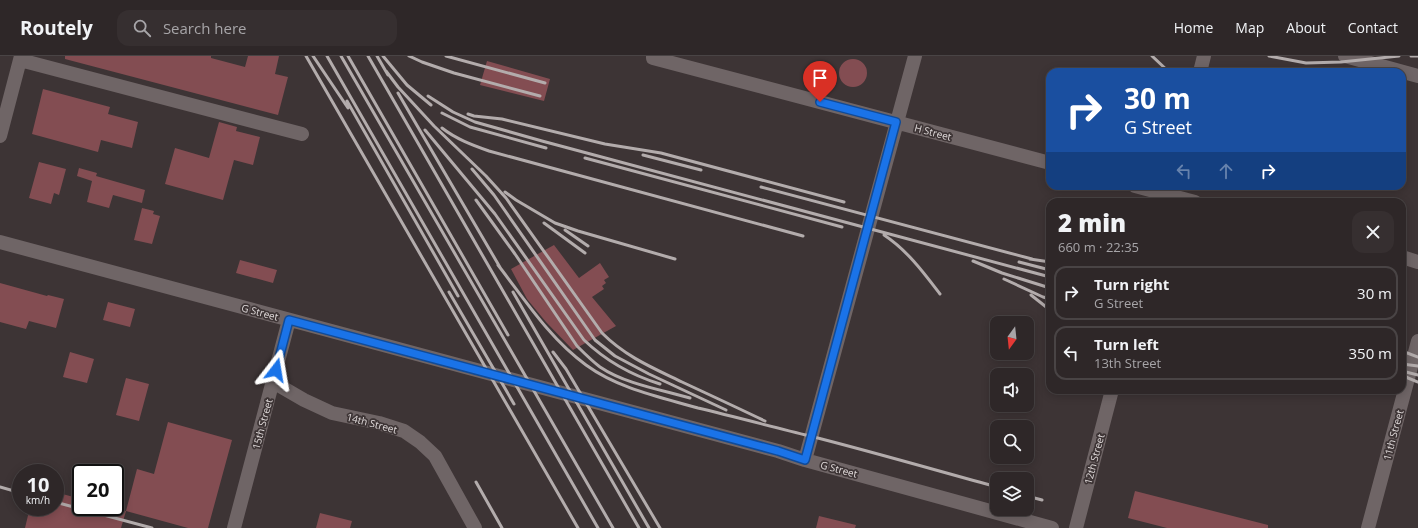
<!DOCTYPE html>
<meta charset="utf-8">
<style>
:root{--surface:#2e2728;--page:#362f30;--text:#f1f3f6;--muted:#a7a5a8;--line:#494445}
body{margin:0;font-family:"Open Sans",sans-serif;background:var(--page);color:var(--text);height:100vh;display:flex;flex-direction:column;font-size:15px;white-space:nowrap}
*{box-sizing:border-box;margin:0}
p{font-size:13px;color:var(--muted)}
.icon{flex:none;width:22px;height:22px;fill:none;stroke:currentColor;stroke-width:2;stroke-linecap:round;stroke-linejoin:round}
.map{position:relative;flex:1;overflow:hidden}
.panel{position:absolute;left:1046px;top:142px;width:360px;height:196px;display:flex;flex-direction:column;background:var(--surface);border-radius:12px;box-shadow:0 2px 10px #0003,0 0 0 1px var(--line)}
.panel>*{flex:none}
.banner{position:absolute;left:1046px;top:12px;width:360px;height:122px;border-radius:12px;box-shadow:0 2px 10px #0003,0 0 0 1px var(--line);background:#1a4fa0;color:#fff;overflow:hidden}
.needle{width:26px;rotate:195deg}
.controls{position:absolute;left:990px;top:260px;display:grid;gap:8px}
.controls a{display:grid;place-items:center;width:44px;height:44px;border-radius:8px;background:var(--surface);box-shadow:0 2px 10px #0003,0 0 0 1px var(--line);font-size:20px}
.speed{position:absolute;left:12px;top:408px;display:flex;gap:8px;font-size:20px;font-weight:700;text-align:center}
.speed>*{display:grid;place-content:center;width:52px;height:52px;border-radius:50%;background:var(--surface);box-shadow:0 2px 10px #0003,0 0 0 1px var(--line);line-height:1}
.speed small{font-size:10px;font-weight:400}
.speed .limit{border:2px solid #111;border-radius:6px;background:#fff;color:#111}
.pin{position:absolute;display:grid;place-items:center;width:34px;height:34px;color:#fff;margin:-41px -17px;border-radius:50% 50% 50% 0;rotate:-45deg;box-shadow:0 0 4px #0007}
.pin .icon{rotate:45deg}
.me{position:absolute;width:44px;margin:-22px;rotate:14deg;stroke-linejoin:round;filter:drop-shadow(0 0 3px #0008)}
.turn{display:flex;align-items:center;gap:14px;height:84px;padding:0 12px;font-size:18px}
.turn .icon{width:52px;height:52px;stroke-width:2.5}
.turn b{display:block;font-size:28px;line-height:34px}
.lanes{display:flex;align-items:center;height:38px;padding:0 12px;background:#0003;justify-content:center;gap:20px;direction:ltr}
.lanes .off{opacity:.35}
.round{display:grid;place-items:center;flex:none;width:42px;height:42px;border-radius:12px;background:var(--page)}
.summary{display:flex;align-items:center;justify-content:space-between;height:68px;padding:0 12px}
h1{font-size:24px;font-weight:800;line-height:30px}
ul{padding:0;list-style:none}
li{display:flex;align-items:center;gap:12px;height:54px;margin:0 8px 6px;padding:0 4px;border:2px solid var(--line);border-radius:12px}
li div{flex:1}
li b{display:block;font-size:15px}
li em{font-style:normal}
header{display:flex;align-items:center;gap:24px;box-sizing:border-box;height:56px;padding:0 20px;background:var(--surface);border-bottom:1px solid var(--line)}
header strong{font-size:19px}
nav{display:flex;gap:22px;margin-inline-start:auto;font-size:14px}
.search{width:280px;height:36px;background:var(--page);display:flex;align-items:center;gap:10px;box-sizing:border-box;padding:0 14px;border-radius:12px;color:var(--muted);font-size:15px}
.map>svg:first-child{display:block}
.building{fill:#834d52}
.lines{fill:none;stroke-linecap:round;stroke-linejoin:round}
.minor{stroke:#6f6566;stroke-width:14}
.rail{stroke:#b3acac;stroke-width:3}
.route-casing{stroke:#114b97;stroke-width:10}
.route{stroke:#1a73e8;stroke-width:7}
.labels{text-anchor:middle;dominant-baseline:central;stroke-width:3.5;stroke-linejoin:round;paint-order:stroke}
.street-label{font-size:10px;fill:#e0dada;stroke:#3d3435}
</style>
<header>
<strong>Routely</strong>
<div class="search"><svg class="icon" aria-label="search" viewBox="0 0 24 24"><circle cx="10" cy="10" r="6"/><path d="M15 15l6 6"/></svg>Search here</div>
<nav><a>Home</a><a>Map</a><a>About</a><a>Contact</a></nav>
</header>
<div class="map">
<svg width="1418" height="472" viewBox="0 0 1418 472">
<rect width="100%" height="100%" fill="#3d3435"/>
<path class="building" d="M65,0h146v2l34,9 3,-11h31l-4,18 13,3 -10,38 -213,-56z
M839 17a14 14 0 1 1 28 0a14 14 0 1 1-28 0Z
M487,5l63,18 -6,22 -64,-16z
M43,33l67,18 -2,7 30,8 -6,26 -31,-8 -3,12 -66,-18z
M219,66l18,5 -1,4 24,6 -7,28 -19,-5 -11,40 -58,-16 10,-36 34,10z
M39,106l27,7 -7,26 -5,-2 -3,11 -22,-6z
M79,112l18,5 -1,3 49,14 -3,13 -29,-8 -4,13 -22,-6 5,-21 -15,-5z
M142,152l12,3 -1,3 7,2 -8,28 -18,-4z
M554,189l25,33 21,-15 9,14 -5,3 2,3 -4,3 2,3 -12,8 24,29 -43,24 -27,-28 -19,-23 -16,-30z
M240,204l37,10 -4,13 -37,-10z
M0,227l47,13 1,-1 16,4 -8,29 -27,-7 -3,8 -26,-7z
M108,246l27,7 -5,18 -27,-7z
M70,296l24,7 -7,24 -24,-6z
M126,322l23,6 -10,37 -23,-6z
M168,366l64,18 -24,88h-20l-62,-17 11,-42 17,5z
M1135,435l133,34v3h-101l-39,-10z
M55,436l26,7v8h30l15,4 -5,17h-96l5,-21h25z
M320,457l32,8 -2,7h-34z
M819,460l37,9 -1,3h-39z"/>
<g class="lines">
<path class="minor" d="M653,0v2l397,105
M1345,0l73,20
M20,4l282,74
M1200,16l4,-16
M0,80l21,-80
M1135,130l60,16
M0,186l778,209 27,9 247,68
M1402,201l16,5
M273,326l31,18 28,13 47,10 25,8 16,11 15,14 40,72
M805,404l110,-404
M234,472l55,-208
M1076,472l36,-138
M1368,472l50,-187"/>
<path class="rail" d="M306,0l272,472
M313,0l35,52
M327,0l271,472
M341,0l272,472
M348,0l160,279
M368,0l271,472
M377,0l11,19
M383,0l24,29 24,20
M409,0l13,6 32,11 86,23
M446,0l99,27
M1152,0l17,16
M1269,0l37,7 35,-1 58,-6
M1411,0h7
M386,15l12,16 36,39 52,50 20,22 96,135c24,24 51,35 80,49 28,13 56,26 83,39
M398,37l103,176
M428,40l25,16 22,10 67,19 508,136
M347,45l111,195
M442,57l28,14 76,21
M468,58l6,2 28,3 103,25 56,9 183,49
M442,72c14,11 30,17 47,23l314,85
M425,74l70,84 89,126c22,21 47,35 76,44
M643,99l58,15
M585,102l257,69
M472,113l22,26 101,145 20,16 34,18 77,36
M761,131l271,72
M505,136l11,8 39,23 23,8 97,28
M476,144l39,54 62,92c7,7 15,15 23,21 25,17 62,23 90,31
M544,167l41,30
M565,174l23,16
M884,179c23,15 40,38 56,59
M1030,203l20,3
M973,205l29,12 48,15
M1019,206l31,8
M498,209c27,35 52,74 88,100 33,24 74,32 112,43 38,9 75,19 112,28 63,16 125,34 187,51
M1004,223l39,18 7,2
M449,236l65,112
M513,236l136,236
M1031,239l19,15
M1402,295l16,6
M553,296l13,17 94,159
M1402,308l16,2
M1402,315l16,4
M1402,318l6,4 10,4
M476,426l26,46
M0,431l21,6
M1027,440l15,4
M55,446l97,26"/>
</g>
<g class="lines">
<g class="route-casing">
<path id="route" d="M276,314l13,-50 489,131 27,9 91,-338 -76,-20"/>
</g>
<use href="#route" class="route"/>
</g>
<g class="labels">
<g class="street-label">
<text transform="translate(933 76) rotate(15)">H Street</text>
<text transform="translate(260 256) rotate(15)">G Street</text>
<text transform="translate(372 367) rotate(15)">14th Street</text>
<text transform="translate(262 368) rotate(-75)">15th Street</text>
<text transform="translate(1393 379) rotate(-75)">11th Street</text>
<text transform="translate(1094 403) rotate(-75)">12th Street</text>
<text transform="translate(839 413) rotate(15)">G Street</text>
</g>
</g>
</svg>
<div class="controls">
<a><svg class="needle" viewBox="-14 -14 28 28"><path d="M0-13l5 13h-10z" fill="#e53935"/><path d="M0 13l5-13h-10z" fill="#a7a5a8"/></svg></a>
<a><svg class="icon" aria-label="sound" viewBox="0 0 24 24"><path d="M4 9h4l5-4v14l-5-4H4zM17 9q2 3 0 6"/></svg></a>
<a><svg class="icon" aria-label="search" viewBox="0 0 24 24"><circle cx="10" cy="10" r="6"/><path d="M15 15l6 6"/></svg></a>
<a><svg class="icon" aria-label="layers" viewBox="0 0 24 24"><path d="M12 4l9 5-9 5-9-5zM3 14l9 5 9-5"/></svg></a>
</div>
<div class="speed"><div>10<small>km/h</small></div><div class="limit">20</div></div>
<div class="pin" style="left:820px;top:46px;background:#d93025"><svg class="icon" aria-label="arrive" viewBox="0 0 24 24"><path d="M6 21V4h12l-3 4 3 4H6"/></svg></div>
<svg class="me" style="left:276px;top:314px" viewBox="-20 -20 40 40"><path d="M0-17L14 15 0 8-14 15z" fill="#1a73e8" stroke="#fff" stroke-width="4"/></svg>
<div class="banner">
<div class="turn"><svg class="icon" aria-label="right" viewBox="0 0 24 24"><path d="M7 20v-9h11M14 6l5 5-5 5"/></svg><div><b>30 m</b>G Street</div></div>
<div class="lanes"><svg class="icon off" aria-label="left" viewBox="0 0 24 24"><path d="M17 20v-9H6M10 6l-5 5 5 5"/></svg><svg class="icon off" aria-label="ahead" viewBox="0 0 24 24"><path d="M12 20V5M6 11l6-6 6 6"/></svg><svg class="icon" aria-label="right" viewBox="0 0 24 24"><path d="M7 20v-9h11M14 6l5 5-5 5"/></svg></div>
</div>
<section class="panel">
<div class="summary"><div><h1>2 min</h1><p>660 m · 22:35</p></div><a class="round"><svg class="icon" aria-label="close" viewBox="0 0 24 24"><path d="M6 6l12 12M18 6L6 18"/></svg></a></div>
<ul>
<li><svg class="icon" aria-label="right" viewBox="0 0 24 24"><path d="M7 20v-9h11M14 6l5 5-5 5"/></svg><div><b>Turn right</b><p>G Street</p></div><em>30 m</em></li>
<li><svg class="icon" aria-label="left" viewBox="0 0 24 24"><path d="M17 20v-9H6M10 6l-5 5 5 5"/></svg><div><b>Turn left</b><p>13th Street</p></div><em>350 m</em></li>
</ul>
</section>
</div>
